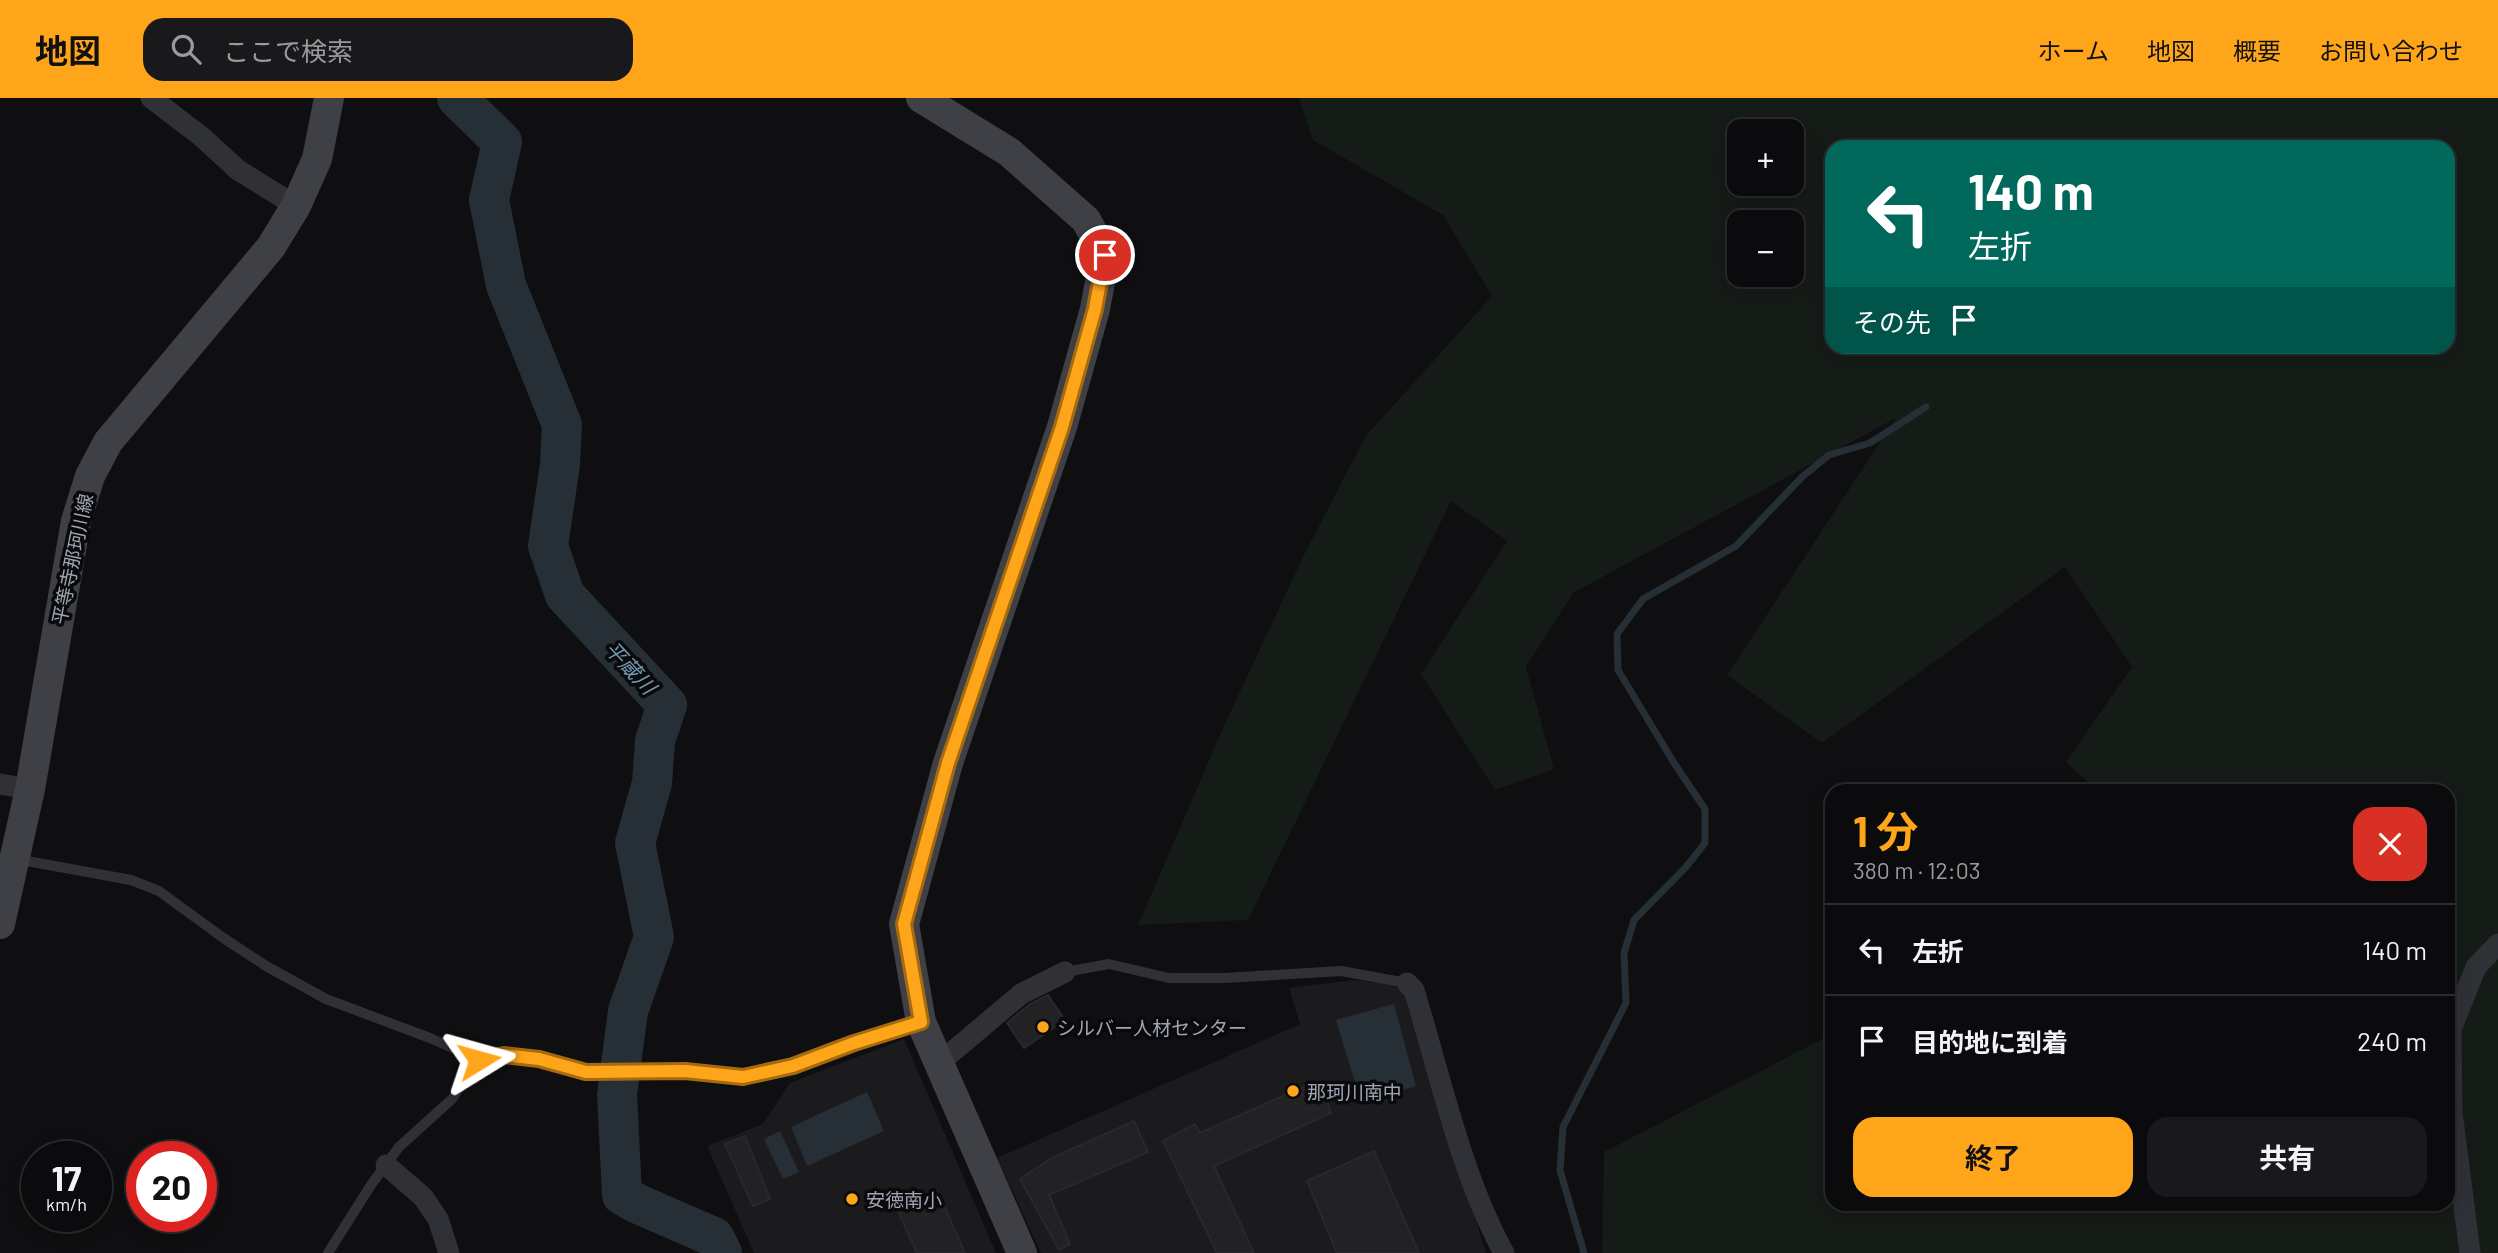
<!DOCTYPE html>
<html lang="ja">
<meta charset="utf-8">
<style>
:root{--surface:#0b0b0d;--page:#19191b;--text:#f1f3f6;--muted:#9a9b9d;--line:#2b2b2e;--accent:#ffa519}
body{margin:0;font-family:Barlow,"Noto Sans JP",sans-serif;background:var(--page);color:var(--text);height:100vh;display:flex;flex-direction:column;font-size:26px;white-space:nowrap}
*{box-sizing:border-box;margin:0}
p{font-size:23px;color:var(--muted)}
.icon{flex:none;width:38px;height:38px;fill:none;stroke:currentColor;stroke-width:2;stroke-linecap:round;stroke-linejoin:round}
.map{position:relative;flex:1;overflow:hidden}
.details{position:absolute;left:1825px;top:686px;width:630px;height:427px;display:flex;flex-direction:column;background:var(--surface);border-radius:21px;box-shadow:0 4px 18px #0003,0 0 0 2px var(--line)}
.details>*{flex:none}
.guide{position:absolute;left:1825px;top:42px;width:630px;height:214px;border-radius:21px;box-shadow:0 4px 18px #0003,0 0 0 2px var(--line);background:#00695c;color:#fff;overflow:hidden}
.controls{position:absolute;left:1727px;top:21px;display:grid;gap:14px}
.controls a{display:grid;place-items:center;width:77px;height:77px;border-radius:14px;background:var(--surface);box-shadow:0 4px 18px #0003,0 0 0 2px var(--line);font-size:35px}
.speed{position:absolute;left:21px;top:1043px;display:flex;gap:14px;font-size:35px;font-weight:700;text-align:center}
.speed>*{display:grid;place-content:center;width:91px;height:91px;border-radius:50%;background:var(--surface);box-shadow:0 4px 18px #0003,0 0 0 2px var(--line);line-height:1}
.speed small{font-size:18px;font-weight:400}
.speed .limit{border:10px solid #d22;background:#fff;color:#111}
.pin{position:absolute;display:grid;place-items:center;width:60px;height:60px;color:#fff;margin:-30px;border:4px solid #fff;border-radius:50%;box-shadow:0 2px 7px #0007}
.me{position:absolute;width:77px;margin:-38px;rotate:82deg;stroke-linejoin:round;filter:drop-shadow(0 0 5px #0008)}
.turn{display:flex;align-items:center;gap:24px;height:147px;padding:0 28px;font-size:32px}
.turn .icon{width:91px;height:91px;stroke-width:2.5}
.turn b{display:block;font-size:49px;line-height:60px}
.then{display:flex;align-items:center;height:66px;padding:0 28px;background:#0003;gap:14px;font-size:26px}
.round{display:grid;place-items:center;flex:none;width:74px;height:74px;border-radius:21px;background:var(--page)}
.overview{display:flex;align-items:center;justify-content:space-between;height:119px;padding:0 28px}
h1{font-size:42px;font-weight:700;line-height:52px;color:var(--accent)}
.action{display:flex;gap:14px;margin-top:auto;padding:14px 28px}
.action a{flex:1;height:80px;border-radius:21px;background:var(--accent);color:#111;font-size:28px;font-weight:700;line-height:80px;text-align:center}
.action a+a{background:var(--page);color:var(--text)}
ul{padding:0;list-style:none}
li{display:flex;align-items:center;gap:21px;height:91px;padding:0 28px;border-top:2px solid var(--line)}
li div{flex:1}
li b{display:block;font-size:26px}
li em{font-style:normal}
header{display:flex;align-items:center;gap:42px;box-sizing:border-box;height:98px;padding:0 35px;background:var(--accent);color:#111}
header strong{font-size:33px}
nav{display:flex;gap:38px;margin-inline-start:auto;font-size:24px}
.search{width:490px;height:63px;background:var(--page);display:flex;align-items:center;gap:18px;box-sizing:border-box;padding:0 24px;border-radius:21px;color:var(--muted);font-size:26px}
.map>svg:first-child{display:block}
.built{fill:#1b1b1e}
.green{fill:#151b16;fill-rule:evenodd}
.water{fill:#252f35}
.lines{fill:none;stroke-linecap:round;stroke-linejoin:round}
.stream{stroke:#252f35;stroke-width:7}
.river{stroke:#252f35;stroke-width:40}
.building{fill:#222225;stroke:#29292d;stroke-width:2}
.lane{stroke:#303136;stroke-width:10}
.street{stroke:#303136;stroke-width:21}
.secondary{stroke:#3e4046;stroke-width:30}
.route-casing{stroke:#a66b10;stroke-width:18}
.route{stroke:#ffa519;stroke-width:12}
.poi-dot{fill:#ffa519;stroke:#0a0a0c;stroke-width:2.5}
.labels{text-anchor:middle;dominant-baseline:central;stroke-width:7;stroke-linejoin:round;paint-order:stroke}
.street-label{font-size:19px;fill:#9fa6b3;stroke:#0a0a0c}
.poi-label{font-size:19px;fill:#9fa6b3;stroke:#0a0a0c;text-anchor:start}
.water-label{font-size:21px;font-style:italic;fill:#7298b1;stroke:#0a0a0c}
</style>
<header>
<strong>地図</strong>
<div class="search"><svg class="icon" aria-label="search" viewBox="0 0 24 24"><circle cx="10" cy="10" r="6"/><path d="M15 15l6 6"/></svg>ここで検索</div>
<nav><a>ホーム</a><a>地図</a><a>概要</a><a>お問い合わせ</a></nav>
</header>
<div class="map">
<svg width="2498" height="1155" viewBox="0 0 2498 1155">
<rect width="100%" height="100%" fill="#0f0f11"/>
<path class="built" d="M1354,882l34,4 18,8 80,261h-445l-44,-95 303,-134 -11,-36z
M904,941l92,214h-242l-47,-107 56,-22 27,-41z"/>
<path class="green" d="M1299,0h1199v1155h-896l2,-101 228,-118v170h616v-413h-351l-31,-29 66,-95 -67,-100 -243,176 -95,-68 169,-257 -323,175 -47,74 28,102 -59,21 -74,-116 86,-133 -56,-40 -203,419 -110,5 85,-197 79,-169 63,-122 127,-141 -49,-81 -130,-75zM1740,33h52v53h-52zM1832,49h616v199h-616zM1740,124h52v53h-52z"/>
<path class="water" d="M1394,906l22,82 -55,16 -25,-82z
M867,994l17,39 -77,35 -16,-39z
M780,1033l19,41 -16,7 -19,-40z"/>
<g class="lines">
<path class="stream" d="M1584,1155l-24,-83 3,-43 63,-124 -2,-50 10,-33 52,-53 19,-24v-34l-31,-46 -56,-93 -1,-36 26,-35 93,-53 66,-69 27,-22 41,-12 56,-36"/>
<path class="river" d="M457,0l45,44 -13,58 17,85 56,140 -2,39 -12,82 17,49 102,110 -12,36 -3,42 -17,60 19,94 -26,74 -11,84 5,100 16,9 76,33 8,16"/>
</g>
<path class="building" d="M1048,897l17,25 -41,28 -17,-25 23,-19z
M1319,982l12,33 -117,53 40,87h-37l-54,-112 32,-17 5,9z
M1134,1023l14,31 -99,43 21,49 -11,6 -39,-71 32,-21z
M745,1038l25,63 -17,7 -28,-62z
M1374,1053l45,102h-82l-30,-72z
M937,1092l28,63h-48l-21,-46z"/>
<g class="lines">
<path class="lane" d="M16,761l115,21 28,11 63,46 44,29 60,33 104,39 49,22 25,-5 35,4 47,13 99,-1 58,6 50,-12 127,-42
M1065,874l44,-8 60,14h55l117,-7 66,12
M328,1155l43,-68 28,-38 53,-48 27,-39"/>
<path class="street" d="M151,0l51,39 36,33 58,36
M0,686l30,5
M1407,885l7,7c26,85 47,185 90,263
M938,966l83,-70 44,-22
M386,1067l37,32 15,22 11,34
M2470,1155l-18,-141 -1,-83 25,-62 22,-23"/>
<path class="secondary" d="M921,0l88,54 77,68 19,35 -10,54 -33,118 -114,336 -44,161 17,98 101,231
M0,826l30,-135 46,-268 14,-45 18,-34 163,-195 25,-41 21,-47 12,-61"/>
</g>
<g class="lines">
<g class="route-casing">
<path id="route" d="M479,962l25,-5 35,4 47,13 99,-1 58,6 50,-11 61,-23 67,-21 -17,-98 44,-161 114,-336 33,-118 10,-54"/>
</g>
<use href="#route" class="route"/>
</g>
<g class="poi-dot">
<circle cx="1043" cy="929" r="7"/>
<circle cx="1293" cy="993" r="7"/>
<circle cx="852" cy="1101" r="7"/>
</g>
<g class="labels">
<g class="street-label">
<text transform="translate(72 461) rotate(-78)">平等寺那珂川線</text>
</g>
<g class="poi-label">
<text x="1057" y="929">シルバー人材センター</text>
<text x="1307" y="993">那珂川南中</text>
<text x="866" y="1101">安徳南小</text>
</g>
<g class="water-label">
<text transform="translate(631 569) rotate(47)">平蔵川</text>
</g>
</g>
</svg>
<div class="controls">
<a>+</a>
<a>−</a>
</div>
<div class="speed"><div>17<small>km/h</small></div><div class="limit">20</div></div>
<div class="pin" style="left:1105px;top:157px;background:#d93025"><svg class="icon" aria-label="arrive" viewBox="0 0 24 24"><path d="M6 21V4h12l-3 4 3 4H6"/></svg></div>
<svg class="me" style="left:479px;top:962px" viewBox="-20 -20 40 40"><path d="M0-17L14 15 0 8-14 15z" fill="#ffa519" stroke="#fff" stroke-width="4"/></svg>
<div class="guide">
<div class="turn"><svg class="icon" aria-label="left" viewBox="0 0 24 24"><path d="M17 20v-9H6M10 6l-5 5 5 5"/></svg><div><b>140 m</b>左折</div></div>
<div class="then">その先<svg class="icon" aria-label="arrive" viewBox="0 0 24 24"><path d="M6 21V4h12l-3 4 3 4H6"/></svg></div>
</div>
<section class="details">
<div class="overview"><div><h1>1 分</h1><p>380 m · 12:03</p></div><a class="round" style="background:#d93025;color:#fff"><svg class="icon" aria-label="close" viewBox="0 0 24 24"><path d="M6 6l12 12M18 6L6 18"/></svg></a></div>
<ul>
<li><svg class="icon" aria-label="left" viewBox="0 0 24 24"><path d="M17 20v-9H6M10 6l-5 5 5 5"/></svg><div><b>左折</b></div><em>140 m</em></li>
<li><svg class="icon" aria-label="arrive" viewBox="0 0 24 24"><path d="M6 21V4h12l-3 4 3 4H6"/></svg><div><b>目的地に到着</b></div><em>240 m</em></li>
</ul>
<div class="action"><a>終了</a><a>共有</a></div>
</section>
</div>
